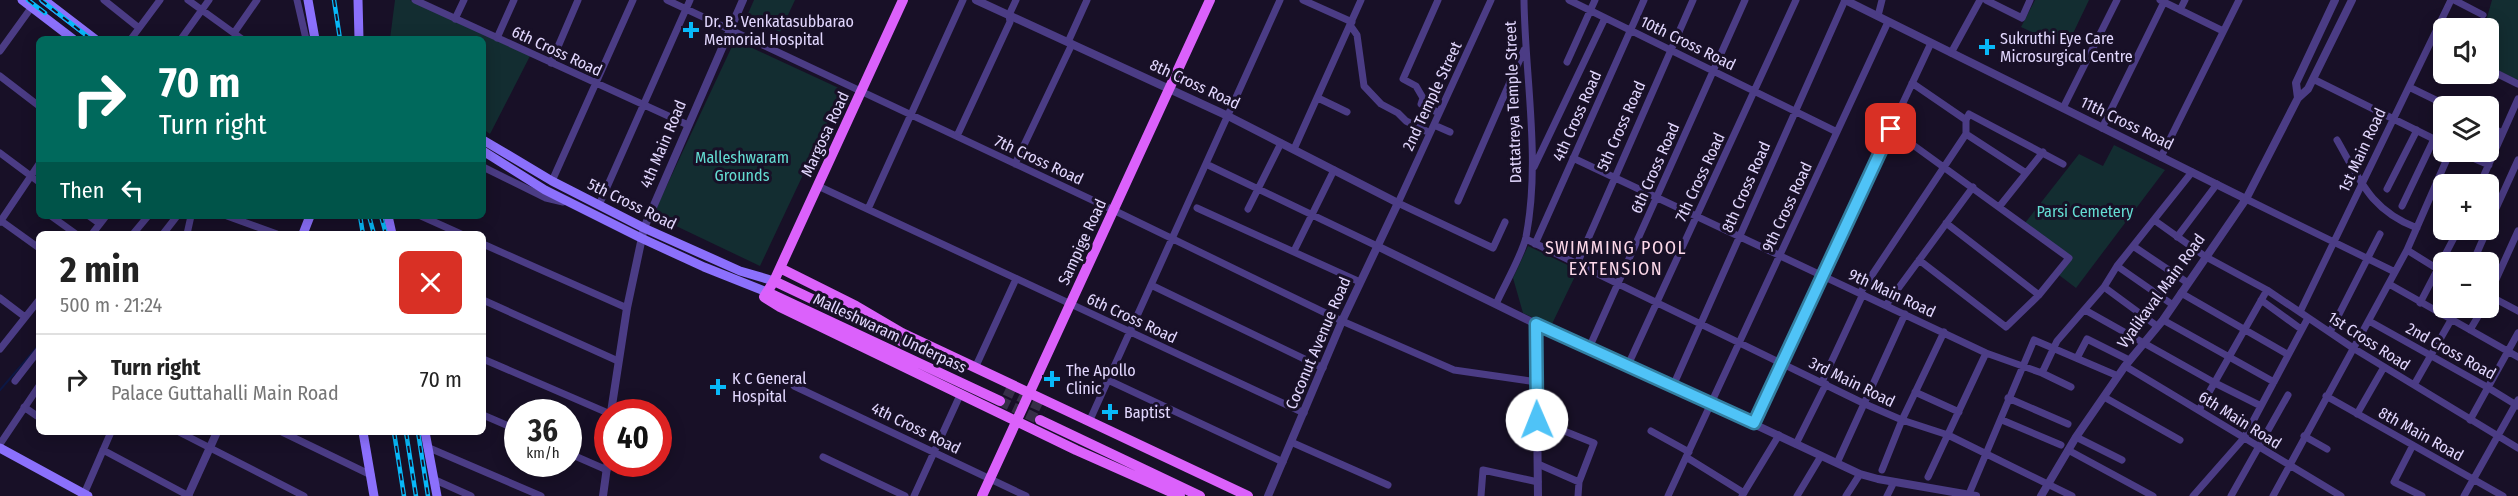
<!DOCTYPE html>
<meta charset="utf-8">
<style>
:root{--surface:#fff;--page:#f2f2f2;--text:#222;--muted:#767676;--line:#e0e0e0}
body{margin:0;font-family:"Fira Sans Condensed",sans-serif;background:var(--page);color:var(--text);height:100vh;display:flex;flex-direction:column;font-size:22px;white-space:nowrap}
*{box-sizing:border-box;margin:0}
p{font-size:20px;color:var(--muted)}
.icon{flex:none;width:33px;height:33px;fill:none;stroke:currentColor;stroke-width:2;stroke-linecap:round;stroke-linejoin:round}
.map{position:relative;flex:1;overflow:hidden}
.panel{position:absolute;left:36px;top:231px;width:450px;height:204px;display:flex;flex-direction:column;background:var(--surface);border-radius:9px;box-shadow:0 3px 15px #0003}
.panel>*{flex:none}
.guide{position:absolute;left:36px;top:36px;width:450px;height:183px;border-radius:9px;box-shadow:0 3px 15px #0003;background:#00695c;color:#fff;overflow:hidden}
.buttons{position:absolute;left:2433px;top:18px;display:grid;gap:12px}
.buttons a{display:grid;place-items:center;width:66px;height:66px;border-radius:9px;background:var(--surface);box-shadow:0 3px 15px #0003;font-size:30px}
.speed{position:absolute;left:504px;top:399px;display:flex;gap:12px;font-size:30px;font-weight:700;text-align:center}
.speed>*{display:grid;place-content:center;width:78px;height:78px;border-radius:50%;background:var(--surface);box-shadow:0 3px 15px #0003;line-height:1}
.speed small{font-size:15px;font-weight:400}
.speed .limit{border:9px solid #d22;background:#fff;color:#111}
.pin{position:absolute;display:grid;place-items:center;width:51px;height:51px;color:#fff;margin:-26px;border-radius:12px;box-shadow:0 3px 9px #0006}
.me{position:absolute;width:66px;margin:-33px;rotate:359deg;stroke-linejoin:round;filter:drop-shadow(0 0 4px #0008)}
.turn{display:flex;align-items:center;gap:21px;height:126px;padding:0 24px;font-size:27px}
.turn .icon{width:78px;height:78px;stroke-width:2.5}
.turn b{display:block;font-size:42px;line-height:51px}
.then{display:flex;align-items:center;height:57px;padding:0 24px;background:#0003;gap:12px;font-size:22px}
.round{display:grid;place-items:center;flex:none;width:63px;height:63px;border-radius:9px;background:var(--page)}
.summary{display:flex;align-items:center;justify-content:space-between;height:102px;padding:0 24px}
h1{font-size:36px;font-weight:700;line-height:45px}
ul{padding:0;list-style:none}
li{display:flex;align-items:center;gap:18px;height:90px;padding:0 24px;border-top:2px solid var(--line)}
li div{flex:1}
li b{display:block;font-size:22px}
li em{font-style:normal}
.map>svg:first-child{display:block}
.green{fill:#132d31}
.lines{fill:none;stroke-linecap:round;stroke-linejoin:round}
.stream{stroke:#0c1744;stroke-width:2}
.primary-tunnel{stroke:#362e47;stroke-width:10;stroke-dasharray:10 5;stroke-linecap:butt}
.minor{stroke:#4b3c85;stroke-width:7}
.tertiary{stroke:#4b3c85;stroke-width:8}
.secondary{stroke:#8b70fc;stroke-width:9}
.primary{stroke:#db61fb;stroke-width:10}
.rail-casing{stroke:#08b9f9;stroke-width:4.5}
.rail{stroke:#181027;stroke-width:2;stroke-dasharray:7;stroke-linecap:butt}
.route-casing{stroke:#337fa1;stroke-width:15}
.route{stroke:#4fc3f7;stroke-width:10}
.poi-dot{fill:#08b9f9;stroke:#181027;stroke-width:2}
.labels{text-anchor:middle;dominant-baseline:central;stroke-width:6;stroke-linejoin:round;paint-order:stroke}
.poi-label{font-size:16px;fill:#e2d7fe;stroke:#181027;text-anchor:start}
.street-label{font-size:16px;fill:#e2d7fe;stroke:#181027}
.park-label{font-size:16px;fill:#64ddd3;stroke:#181027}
.neighbourhood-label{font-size:18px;letter-spacing:1.5px;fill:#fed9ea;stroke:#181027}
</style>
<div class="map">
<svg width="2518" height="496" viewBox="0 0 2518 496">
<rect width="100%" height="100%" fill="#181027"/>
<path class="green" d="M395,0h15l120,56 -40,78 -7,-5v-90h-93z
M754,0h41l-15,32 -33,-16z
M2035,0h54l-23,48 -45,-21z
M2492,0h26v80l-29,-14 -1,-38h-4z
M735,40l108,50 -83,176 -107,-51z
M2114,145l51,25 -89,118 -17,-13 13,-16 -47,-36 54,-69 24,12z
M1528,246l50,24 -27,56 -28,-13 -10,-35z"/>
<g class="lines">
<path class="stream" d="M0,390l39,-45"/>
<path class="primary-tunnel" d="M1005,390l41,19
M1000,401l40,19"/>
<path class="minor" d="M104,0l35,28
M188,0l54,39
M297,0l9,39
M415,0l273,125
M667,0l440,207 235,114 112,49 83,12
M1303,0l49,22
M1438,0l-35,79 13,7 7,12 -2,6 18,9
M1491,0l-93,203 95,45 12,-26
M1569,0l268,132
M1986,0l36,18 8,-18
M2160,0l63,31
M2454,0l29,15
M2180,10l5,-10
M1878,16l4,-16
M455,19l9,-19
M1350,25l7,10 7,51 17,18 17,9 8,8 24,12
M234,33l23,-33
M497,38l17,-38
M131,39l29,-39
M181,39l28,-39
M2432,40l12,6
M1068,42l19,-42
M0,51l31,-43
M1951,53l29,-53
M1567,62l28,-62
M551,63l27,-63
M2488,69l30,15
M0,76l39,30
M2313,79l131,65
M1912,83l54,37v14l60,39
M2409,87l39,19
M1318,98l29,14
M2063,108l54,-108
M1966,120l3,-6 94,50
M1434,125l16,7
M2488,126l14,7
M2102,128l62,-126
M1891,129l178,129 -30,37 -33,32 -87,-67
M957,136l53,-114 -1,-7 7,-15
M2337,140c23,40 33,70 80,88
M1294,149l67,-149
M2459,152l30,13
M0,153l39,29
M2161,157l78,-157
M1573,158l413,195 56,20 29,14
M1015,164l57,-120
M1206,164l171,82
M483,167l63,31 17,4
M1534,167l71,-149
M552,181l81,-181
M2480,184l38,-85
M818,186l486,227
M2387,189l30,-59
M2246,199l149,73
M1458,201l66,-151
M599,205l91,-205
M2402,206l32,-67
M1999,207l44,-55
M1197,208l163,74
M868,209l95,-209
M1248,209l33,-66
M51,216l25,18
M89,216l11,8
M227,216l50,18
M421,216l40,18
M0,220l39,28
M2154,220l52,37 61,33 86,58 165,100
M0,222l39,-58
M1946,223l93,72
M2488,226l30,-66
M92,234l14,-18
M133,234l15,-18
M163,234l14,-18
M187,234l4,-18
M2177,237l40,-53
M1526,239l339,165 37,16 46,15 124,61
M483,244l144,64
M1535,244l109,-244
M2133,246l55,37
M2407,250l37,23
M1294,251l40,-81
M2473,262l14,-32
M1577,264l116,-264
M2117,266l56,39
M2389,284l129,73
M1151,285l172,83
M2104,287l53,39
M1860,293l106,-159
M2181,293l106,61
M2488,295l30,16
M2488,297l30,-66
M0,298l25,19
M483,300l135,61
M2261,300l40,29
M2420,303l38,-73
M1496,304c8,-18 26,-49 30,-67 15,-78 -1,-159 -2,-237
M1886,305l87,-118
M2085,310l130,73 46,23
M2300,312l151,-312
M2163,320l111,62
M2369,321l118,66 31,19
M2470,330l13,-22
M2330,332l50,-98
M1589,348l156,-348
M0,349l39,-49
M2077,358l10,-19 42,21
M483,359l125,54
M1628,365l168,-365
M2125,366l216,130
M975,368l41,-89
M2042,373l15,-32 47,-54 13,-21 75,-94
M1108,380l175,82
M15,381l24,-31
M1822,382l41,-88
M2414,385l37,-65
M794,386l232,110
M1673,386l172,-386
M1915,392l44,20
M2326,396l177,100
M2104,397l76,43
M2008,398l60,26
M24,407l13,9 2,-2
M2199,410l68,-120
M2357,414l27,-47
M483,415l35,15
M1537,420l57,23 -15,39 -1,14
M2002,420l59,25
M2470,420l48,-87
M1089,422l191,-422
M1753,423l178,-380
M1651,431l38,21
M179,432l125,64
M282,432l89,43
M2304,436l23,13
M2076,437l46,23
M1291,442l97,43
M0,444l39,-58
M1796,444l30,-60
M2413,445l-19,37 28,14
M427,447l114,49
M103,450l86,46
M2068,450l85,46
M568,453l39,17
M823,457l82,39
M1686,457l58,36
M1837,463l68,-149
M1538,464l41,18
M1882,470l20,-50 42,-88
M1928,477l58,-124
M433,479l38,17
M84,494l27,-62
M1969,494l65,-154 84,36
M914,496l47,-103
M1481,496l2,-26 55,12
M1668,496l220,-474
M1742,496l37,-61
M1797,496l24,-40
M1846,496l14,-22
M1887,496l7,-14
M2193,496l51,-58 64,-120
M2231,496l57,-101
M2273,496l134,-246 43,-98
M2464,496l54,-96"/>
<path class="tertiary" d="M976,0l252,116 170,87 -56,118 -74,175
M1845,0l401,199
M2298,98l-2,-15 39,-83
M1377,246l159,78 92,41 232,109 18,5 98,17
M1536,324l2,172
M611,412l16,-104 17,-80 99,-228
M188,496l29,-64
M603,496l5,-36
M2041,496l35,-59 49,-71 38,-46 83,-121 52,-101 10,-9 44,-89"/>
<path class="secondary" d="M22,0l51,39
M44,0l51,39
M308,0l7,39
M358,0l1,39
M483,140l69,41 92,47 96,43 34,10
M483,151l62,39 96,48 63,29 63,25
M388,216l4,18
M303,234l7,-18
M363,432l11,64
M425,432l12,64
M0,448l88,48"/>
<path class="primary" d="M903,0l-129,281 -10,16 16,10 296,143 104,46
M780,268l76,38 46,27 346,163
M774,281l133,63
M767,292l233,109
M1040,420l160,76
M982,496l228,-496"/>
<g class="rail-casing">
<path id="rail" d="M28,0l17,13
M41,0l50,39
M334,0l6,39
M360,216l3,18
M369,216l5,18
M381,216l5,18
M394,432l10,64
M406,432l10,64
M418,432l10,64"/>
</g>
<use href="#rail" class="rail"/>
</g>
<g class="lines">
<g class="route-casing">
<path id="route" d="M1537,420l-1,-96 218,99 137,-294"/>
</g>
<use href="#route" class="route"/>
</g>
<g class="poi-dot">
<path d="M688 21h6v6h6v6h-6v6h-6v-6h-6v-6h6z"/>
<path d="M1984 38h6v6h6v6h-6v6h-6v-6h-6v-6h6z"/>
<path d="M1049 370h6v6h6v6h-6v6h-6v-6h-6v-6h6z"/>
<path d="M715 378h6v6h6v6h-6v6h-6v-6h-6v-6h6z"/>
<path d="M1107 403h6v6h6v6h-6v6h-6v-6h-6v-6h6z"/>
</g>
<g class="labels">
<g class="poi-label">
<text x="704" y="21">Dr. B. Venkatasubbarao<tspan x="704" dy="18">Memorial Hospital</tspan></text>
<text x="2000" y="38">Sukruthi Eye Care<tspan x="2000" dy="18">Microsurgical Centre</tspan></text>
<text x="1066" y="370">The Apollo<tspan x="1066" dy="18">Clinic</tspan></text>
<text x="732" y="378">K C General<tspan x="732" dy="18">Hospital</tspan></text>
<text x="1124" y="412">Baptist</text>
</g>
<g class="street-label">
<text transform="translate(1688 43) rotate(26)">10th Cross Road</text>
<text transform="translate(557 51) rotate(25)">6th Cross Road</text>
<text transform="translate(1195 84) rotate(25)">8th Cross Road</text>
<text transform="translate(1432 96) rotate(-65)">2nd Temple Street</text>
<text transform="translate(1513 102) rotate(-92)">Dattatreya Temple Street</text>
<text transform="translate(1577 116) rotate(-66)">4th Cross Road</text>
<text transform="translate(2127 123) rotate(26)">11th Cross Road</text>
<text transform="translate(1621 126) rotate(-66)">5th Cross Road</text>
<text transform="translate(825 134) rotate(-65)">Margosa Road</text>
<text transform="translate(663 144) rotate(-67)">4th Main Road</text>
<text transform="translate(2362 150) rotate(-65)">1st Main Road</text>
<text transform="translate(1039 160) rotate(25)">7th Cross Road</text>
<text transform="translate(1655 168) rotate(-66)">6th Cross Road</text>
<text transform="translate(1700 177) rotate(-65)">7th Cross Road</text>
<text transform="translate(1746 187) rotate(-66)">8th Cross Road</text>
<text transform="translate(632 204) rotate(26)">5th Cross Road</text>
<text transform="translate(1787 207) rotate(-65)">9th Cross Road</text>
<text transform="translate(1082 242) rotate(-65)">Sampige Road</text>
<text transform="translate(2161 291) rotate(-54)">Vyalikaval Main Road</text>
<text transform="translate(1892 293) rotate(25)">9th Main Road</text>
<text transform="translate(1132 318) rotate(25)">6th Cross Road</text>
<text transform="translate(890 333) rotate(25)">Malleshwaram Underpass</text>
<text transform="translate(2369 341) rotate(33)">1st Cross Road</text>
<text transform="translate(1318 343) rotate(-67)">Coconut Avenue Road</text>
<text transform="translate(2451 351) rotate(29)">2nd Cross Road</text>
<text transform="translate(1852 382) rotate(26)">3rd Main Road</text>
<text transform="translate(2240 420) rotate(32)">6th Main Road</text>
<text transform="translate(916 428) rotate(26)">4th Cross Road</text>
<text transform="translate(2421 434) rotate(29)">8th Main Road</text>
</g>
<g class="park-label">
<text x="742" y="157">Malleshwaram<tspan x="742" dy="18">Grounds</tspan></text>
<text x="2085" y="211">Parsi Cemetery</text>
</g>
<g class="neighbourhood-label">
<text x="1616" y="248">SWIMMING POOL<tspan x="1616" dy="21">EXTENSION</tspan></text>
</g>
</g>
</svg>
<div class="buttons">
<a><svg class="icon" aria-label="sound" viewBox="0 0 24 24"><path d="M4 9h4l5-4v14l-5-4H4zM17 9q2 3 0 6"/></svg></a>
<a><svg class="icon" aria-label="layers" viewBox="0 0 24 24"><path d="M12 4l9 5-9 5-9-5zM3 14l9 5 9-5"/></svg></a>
<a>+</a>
<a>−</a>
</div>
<div class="speed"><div>36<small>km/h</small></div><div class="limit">40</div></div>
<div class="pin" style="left:1891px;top:129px;background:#d93025"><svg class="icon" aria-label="arrive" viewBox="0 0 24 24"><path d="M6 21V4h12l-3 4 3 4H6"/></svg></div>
<svg class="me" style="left:1537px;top:420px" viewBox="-20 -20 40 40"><circle r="19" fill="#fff"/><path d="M0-13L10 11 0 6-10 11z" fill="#4fc3f7"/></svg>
<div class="guide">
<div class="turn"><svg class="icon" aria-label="right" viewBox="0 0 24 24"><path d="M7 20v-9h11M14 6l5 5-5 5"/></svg><div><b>70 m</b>Turn right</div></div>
<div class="then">Then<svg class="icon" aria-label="left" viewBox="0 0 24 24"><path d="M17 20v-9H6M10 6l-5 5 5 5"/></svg></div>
</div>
<section class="panel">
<div class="summary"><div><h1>2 min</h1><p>500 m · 21:24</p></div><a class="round" style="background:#d93025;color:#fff"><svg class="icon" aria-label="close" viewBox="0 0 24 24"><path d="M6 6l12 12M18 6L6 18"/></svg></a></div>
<ul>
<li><svg class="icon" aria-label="right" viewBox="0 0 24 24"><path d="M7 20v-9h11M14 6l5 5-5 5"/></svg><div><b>Turn right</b><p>Palace Guttahalli Main Road</p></div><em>70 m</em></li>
</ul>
</section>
</div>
